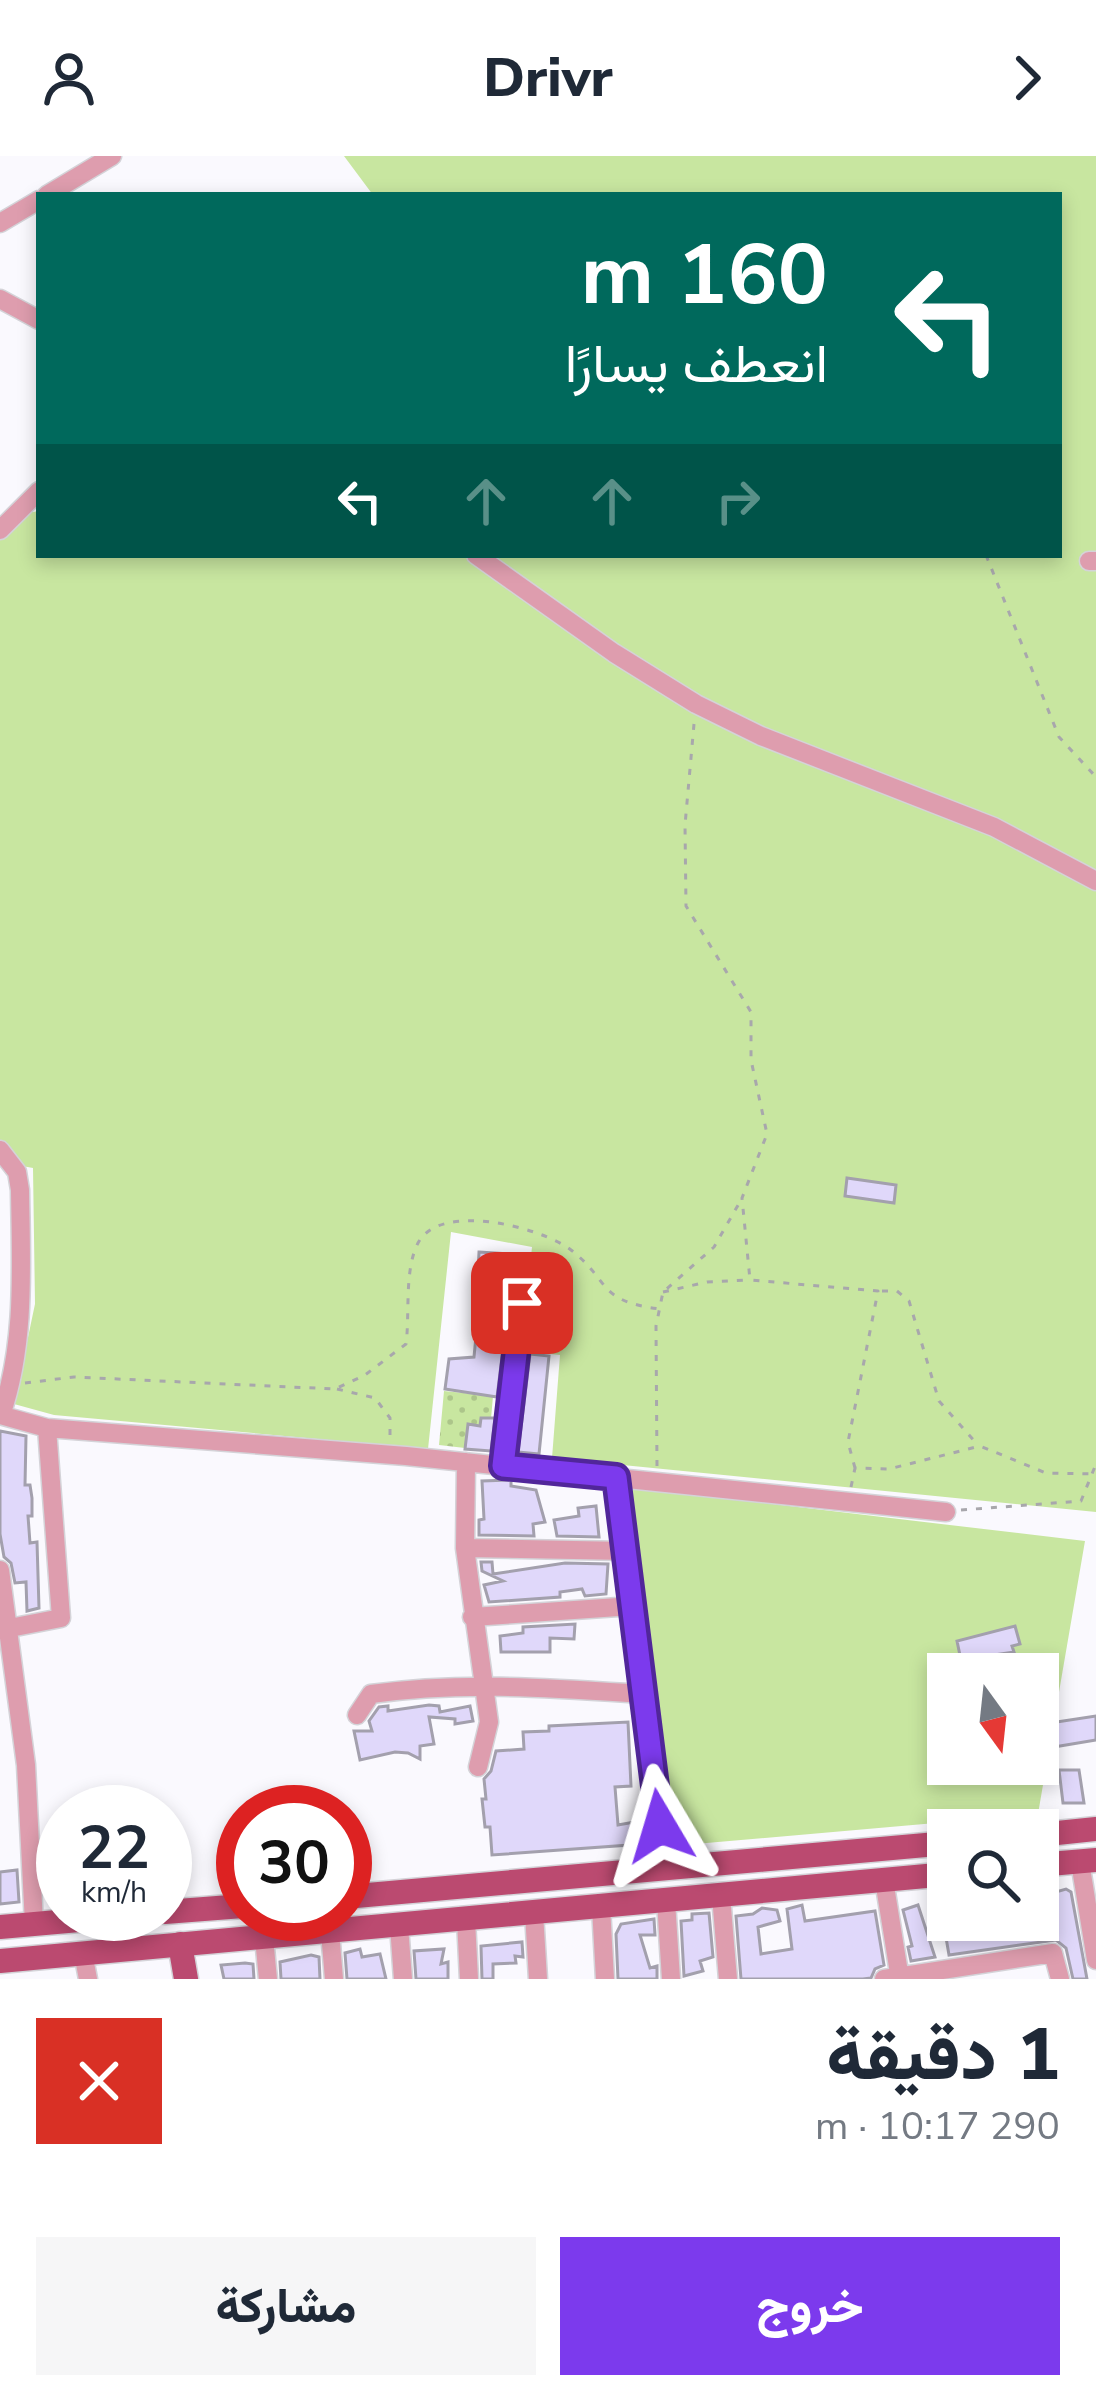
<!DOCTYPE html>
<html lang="ar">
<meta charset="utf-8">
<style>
:root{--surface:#fff;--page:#f6f6f7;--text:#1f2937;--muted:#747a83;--accent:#7c3aed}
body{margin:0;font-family:"Nunito Sans",Vazirmatn,sans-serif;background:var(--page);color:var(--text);direction:rtl;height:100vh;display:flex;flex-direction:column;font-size:45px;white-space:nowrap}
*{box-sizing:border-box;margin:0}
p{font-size:39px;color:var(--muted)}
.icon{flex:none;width:66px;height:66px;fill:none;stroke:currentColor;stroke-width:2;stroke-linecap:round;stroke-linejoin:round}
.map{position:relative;height:1823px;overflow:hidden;direction:ltr}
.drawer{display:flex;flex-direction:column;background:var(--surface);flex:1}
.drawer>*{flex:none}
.guide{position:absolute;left:36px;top:36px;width:1026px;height:366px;border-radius:0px;box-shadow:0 6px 18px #0003;direction:rtl;background:#00695c;color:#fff;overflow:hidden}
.needle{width:78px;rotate:165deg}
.tools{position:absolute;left:927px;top:1497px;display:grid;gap:24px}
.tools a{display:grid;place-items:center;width:132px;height:132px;border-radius:0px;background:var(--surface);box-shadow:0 6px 18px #0003;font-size:60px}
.speed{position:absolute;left:36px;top:1629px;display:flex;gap:24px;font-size:60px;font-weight:700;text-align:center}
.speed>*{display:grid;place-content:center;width:156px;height:156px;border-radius:50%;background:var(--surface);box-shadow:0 6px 18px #0003;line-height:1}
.speed small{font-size:30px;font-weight:400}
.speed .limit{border:18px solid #d22;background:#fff;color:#111}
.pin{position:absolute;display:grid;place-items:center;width:102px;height:102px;color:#fff;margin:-51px;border-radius:24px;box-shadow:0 6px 18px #0006}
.me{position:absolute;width:132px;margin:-66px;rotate:353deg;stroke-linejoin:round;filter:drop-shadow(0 0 9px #0008)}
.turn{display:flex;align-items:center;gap:42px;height:252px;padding:0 36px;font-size:54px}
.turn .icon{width:156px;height:156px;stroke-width:2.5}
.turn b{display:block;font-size:84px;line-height:102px}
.lanes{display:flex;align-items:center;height:114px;padding:0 36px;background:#0003;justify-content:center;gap:60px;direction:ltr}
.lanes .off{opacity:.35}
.round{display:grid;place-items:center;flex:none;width:126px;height:126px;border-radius:0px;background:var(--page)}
.summary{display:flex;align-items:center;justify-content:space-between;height:204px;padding:0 36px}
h1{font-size:72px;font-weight:800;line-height:90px}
.button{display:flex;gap:24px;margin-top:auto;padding:24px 36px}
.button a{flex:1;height:138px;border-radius:0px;background:var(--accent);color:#fff;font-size:48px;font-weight:800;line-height:138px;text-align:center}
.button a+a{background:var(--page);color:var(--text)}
header{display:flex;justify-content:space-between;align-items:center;height:156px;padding:0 36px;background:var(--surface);font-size:54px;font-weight:800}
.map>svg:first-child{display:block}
.grass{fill:#c8e6a0;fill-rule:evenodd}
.garden{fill:url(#garden-dots)}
.building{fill:#e0d8fa;stroke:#a3a0ad;stroke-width:3}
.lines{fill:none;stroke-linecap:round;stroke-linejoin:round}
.minor-casing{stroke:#d4d3d8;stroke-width:21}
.major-casing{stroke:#d4d3d8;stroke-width:27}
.path{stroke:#a8a7ac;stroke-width:3;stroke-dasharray:6 9;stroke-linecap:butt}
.minor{stroke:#de9dae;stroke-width:18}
.major{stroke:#bb4a70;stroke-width:24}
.route-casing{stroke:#51269a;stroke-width:30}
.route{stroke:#7c3aed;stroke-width:21}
</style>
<header><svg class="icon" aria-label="forward" viewBox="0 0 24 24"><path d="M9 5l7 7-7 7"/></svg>Drivr<svg class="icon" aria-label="person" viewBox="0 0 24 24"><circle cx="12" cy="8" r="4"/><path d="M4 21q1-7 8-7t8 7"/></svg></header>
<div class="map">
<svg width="1096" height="1823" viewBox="0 0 1096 1823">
<defs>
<pattern id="garden-dots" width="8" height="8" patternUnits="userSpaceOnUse" patternTransform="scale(3)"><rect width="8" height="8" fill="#c8e6a0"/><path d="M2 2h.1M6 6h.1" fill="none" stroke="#acc58a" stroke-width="1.8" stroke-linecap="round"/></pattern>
</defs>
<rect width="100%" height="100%" fill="#faf9fe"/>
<path class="grass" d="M344,0h752v1356l-544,-54 8,-103 -39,-4 11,-104 -81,-15 -23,217 -374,-34 -40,-11 21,-100 -2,-136 -33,-6v-645l39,-6v44h1020v-360h-686z
M628,1331l457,54 -47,273 -366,32zM948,1518h90v90h-90z"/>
<path class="garden" d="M444,1235l49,5 -2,23 -9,6 -13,-1 -4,24 -26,-3z"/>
<path class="building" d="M847,1022l49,7 -2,18 -49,-7z
M479,1096l45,3 -1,23h-6l-2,13 -6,10 -12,96 -52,-8 4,-30 25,-2 8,-82h-4z
M530,1198l19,2 -10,98 -21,-2z
M481,1262h14l-4,33 -26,-2 3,-25 12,2z
M0,1275l26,5 -1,49h5l2,13v18h-4l2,27 7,-1 2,66 -12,3 -1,-29 -11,1 -4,-20 -7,-6 -4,-23z
M511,1324v6l25,4 9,32 -12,2 1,12 -55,-1v-15l5,-1 -2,-38z
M596,1350l3,31 -42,-1 -3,-16 25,-4 -1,-8z
M481,1406h11l1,12 72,-11 43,1 -2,30 -21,2 -3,-7 -22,3v5l-71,5 -5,-17 19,-4 -21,-10z
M575,1468l-1,15 -24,-1v14h-49l-1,-16 23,-3v-6z
M1015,1470l5,18 -8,2 2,6 -53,8 -4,-19z
M429,1549l10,1 1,6 30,-6 3,15 -18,3v-5l-26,-2 5,27 -14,2v13l-12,-6 -13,-1 -35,8 -6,-29h18l-3,-10 10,-14 9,-1v5z
M1096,1560v24l-42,7 -4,-24z
M628,1566l3,64 -16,1 3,38 22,-4 3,23 -151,11 -2,-28h-5l-3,-28h4l-2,-20 7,-8 5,-20 28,-2 -1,-17 26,-1v-5z
M1059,1614h20l5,33h-21z
M17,1714l2,32 -19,2v-32z
M1038,1725h6l5,13 17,-5 5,3 16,87h-14l-7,-31 -10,-8 -107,15 -6,-35h99z
M802,1749l3,16 70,-10 9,54 -9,4 -4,9 -8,1h-122l-5,-63 17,-2 9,-6 15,2 3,11 -22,6 3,27 31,-5 -5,-40z
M918,1749l17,52 -24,4 -3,-14 4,-1 -9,-36z
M709,1757l4,44 -13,4 3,10 -19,5 -3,-55 11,-1v-6z
M654,1763l1,16h-15l10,33 7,-2v13h-39l-2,-45 5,-10z
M522,1786l1,15 -8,-1 1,7 -23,1v15h-11l-1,-33z
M360,1793l2,8 18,-3 6,25h-39l-2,-26z
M444,1793l-3,15 7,-2v17h-32l-2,-28z
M311,1799l8,2 1,22h-39l-1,-17z
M245,1807l8,1 1,15h-30l-3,-14z"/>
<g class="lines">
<g class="minor-casing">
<path id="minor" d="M47,39l65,-39
M0,67l39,-23
M0,143l39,21
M0,374l39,-39
M476,399l138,98 82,51 65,32 233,91 102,54
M1089,405h7
M0,994l17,22 3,18c1,76 6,153 -19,225
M0,1259l47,13 359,28 540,56
M466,1306l-1,86 24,174 -11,45
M503,1310l19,-163
M616,1321l50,392
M465,1392l161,3
M0,1414l26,195 8,159
M472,1461l161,-11
M0,1474l61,-12 -14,-190
M357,1559l14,-21c92,-13 181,-6 273,0
M1080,1706l16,98
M884,1724l16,99
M721,1740l7,83
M666,1745l5,78
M601,1751l4,72
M534,1757l4,66
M466,1764l3,59
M399,1770l4,53
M330,1776l4,47
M264,1782l4,41
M83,1797l5,26
M884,1823l169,-26 7,26"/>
</g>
<g class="major-casing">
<path id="major" d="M1038,1679l58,-6
M1038,1709l58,-5
M345,1741l603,-54
M165,1756l78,-6
M0,1771l147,-13
M180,1788l6,35
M0,1805l948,-87"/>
</g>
<path class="path" d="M986,399l73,182 37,40
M694,568l-9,101 1,81 65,106v48l16,74 -25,64 8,82 128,11 -30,151 7,26
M882,1135h15l12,10 30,100 39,44
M663,1136l44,-10 42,-2
M25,1227l49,-6 261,12 30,-14 41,-31c4,-30 -2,-74 12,-101 22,-42 123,-16 153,7 40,31 25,51 89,59
M337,1233l38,9 15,20v23
M657,1310l-1,-140 7,-34 51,-45 27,-47
M851,1331l4,-19 34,1 91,-23 66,27 50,1
M961,1354l120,-9 15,-37"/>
<use href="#minor" class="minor"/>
<use href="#major" class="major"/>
</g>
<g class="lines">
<g class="route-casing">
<path id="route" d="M522,1147l-19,163 113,11 44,349"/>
</g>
<use href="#route" class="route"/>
</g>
</svg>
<div class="tools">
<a><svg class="needle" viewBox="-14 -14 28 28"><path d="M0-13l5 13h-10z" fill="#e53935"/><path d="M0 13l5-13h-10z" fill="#747a83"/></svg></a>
<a><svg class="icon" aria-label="search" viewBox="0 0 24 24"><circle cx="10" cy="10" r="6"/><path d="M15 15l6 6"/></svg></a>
</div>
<div class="speed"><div>22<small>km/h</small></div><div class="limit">30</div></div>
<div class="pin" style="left:522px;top:1147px;background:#d93025"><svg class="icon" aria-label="arrive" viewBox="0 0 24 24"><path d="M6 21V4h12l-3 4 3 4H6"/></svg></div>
<svg class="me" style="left:660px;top:1670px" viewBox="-20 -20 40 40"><path d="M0-17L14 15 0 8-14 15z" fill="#7c3aed" stroke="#fff" stroke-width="4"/></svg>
<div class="guide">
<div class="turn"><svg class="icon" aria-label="left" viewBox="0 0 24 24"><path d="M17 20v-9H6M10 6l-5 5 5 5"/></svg><div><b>160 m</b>انعطف يسارًا</div></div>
<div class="lanes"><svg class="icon" aria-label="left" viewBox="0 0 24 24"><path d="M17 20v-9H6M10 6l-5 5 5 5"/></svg><svg class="icon off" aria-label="ahead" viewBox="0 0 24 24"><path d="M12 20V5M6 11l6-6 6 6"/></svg><svg class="icon off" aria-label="ahead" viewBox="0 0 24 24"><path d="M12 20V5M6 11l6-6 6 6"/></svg><svg class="icon off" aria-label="right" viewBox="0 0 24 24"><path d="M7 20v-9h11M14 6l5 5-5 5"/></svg></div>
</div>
</div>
<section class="drawer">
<div class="summary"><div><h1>1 دقيقة</h1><p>290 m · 10:17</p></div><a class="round" style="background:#d93025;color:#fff"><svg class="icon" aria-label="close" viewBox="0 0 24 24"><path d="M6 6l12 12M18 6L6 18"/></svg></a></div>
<div class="button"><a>خروج</a><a>مشاركة</a></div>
</section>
